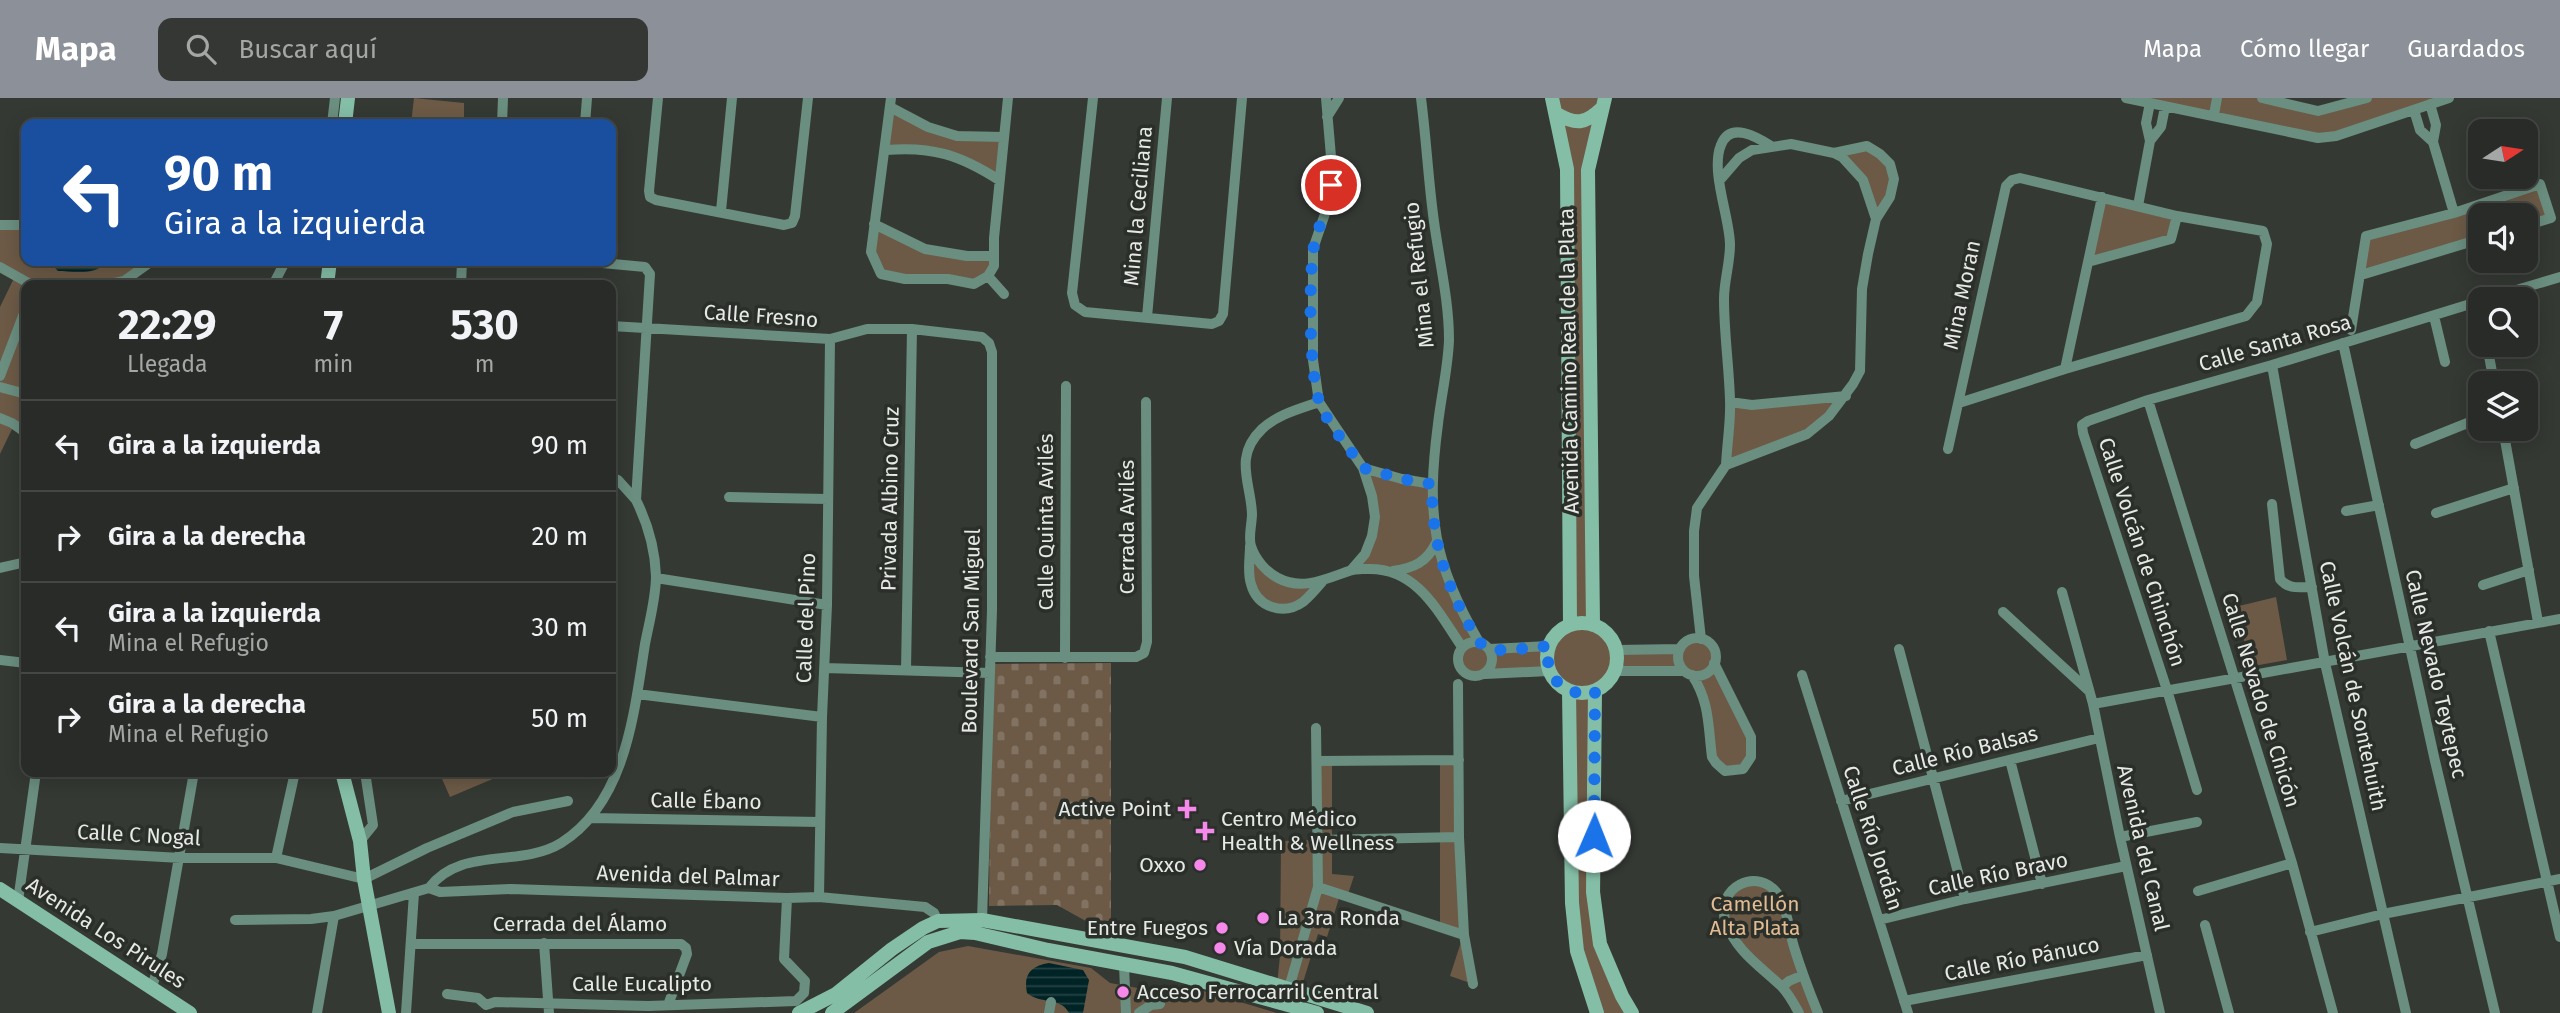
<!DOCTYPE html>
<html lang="es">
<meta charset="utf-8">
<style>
:root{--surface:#282b27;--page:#343733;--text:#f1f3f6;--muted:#a5a7a7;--line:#444744;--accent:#8c9099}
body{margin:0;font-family:"Fira Sans",sans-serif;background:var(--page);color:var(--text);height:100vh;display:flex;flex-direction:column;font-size:26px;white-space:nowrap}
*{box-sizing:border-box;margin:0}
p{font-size:23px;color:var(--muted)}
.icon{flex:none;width:38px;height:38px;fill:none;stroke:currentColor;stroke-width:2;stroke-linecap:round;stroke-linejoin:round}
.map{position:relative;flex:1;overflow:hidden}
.sheet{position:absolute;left:21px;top:182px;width:595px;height:497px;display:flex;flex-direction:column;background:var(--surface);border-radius:14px;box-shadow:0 4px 18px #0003,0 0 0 2px var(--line)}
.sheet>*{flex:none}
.hud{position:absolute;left:21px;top:21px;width:595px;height:147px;border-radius:14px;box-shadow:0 4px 18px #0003,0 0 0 2px var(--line);background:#1a4fa0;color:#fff;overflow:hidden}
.needle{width:46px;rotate:78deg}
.controls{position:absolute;left:2468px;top:21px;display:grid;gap:14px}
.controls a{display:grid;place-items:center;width:70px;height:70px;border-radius:14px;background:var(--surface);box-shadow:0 4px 18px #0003,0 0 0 2px var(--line);font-size:35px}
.pin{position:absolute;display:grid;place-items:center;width:60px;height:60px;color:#fff;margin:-30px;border:4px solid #fff;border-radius:50%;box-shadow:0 2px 7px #0007}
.me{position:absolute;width:77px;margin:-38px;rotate:1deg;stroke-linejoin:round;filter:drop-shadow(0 0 5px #0008)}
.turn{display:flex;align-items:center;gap:24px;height:147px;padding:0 28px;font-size:32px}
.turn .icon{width:91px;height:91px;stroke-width:2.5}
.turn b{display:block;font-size:49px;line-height:60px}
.eta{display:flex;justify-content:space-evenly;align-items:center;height:119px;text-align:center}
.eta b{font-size:42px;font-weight:700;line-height:49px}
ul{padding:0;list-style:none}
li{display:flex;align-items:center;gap:21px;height:91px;padding:0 28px;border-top:2px solid var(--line)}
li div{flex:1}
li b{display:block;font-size:26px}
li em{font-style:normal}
header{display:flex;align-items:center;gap:42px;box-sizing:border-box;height:98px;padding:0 35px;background:var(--accent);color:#fff}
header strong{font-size:33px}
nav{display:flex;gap:38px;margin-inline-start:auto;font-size:24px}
.search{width:490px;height:63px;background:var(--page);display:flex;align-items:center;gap:18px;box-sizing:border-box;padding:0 24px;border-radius:14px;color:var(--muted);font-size:26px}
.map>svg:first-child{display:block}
.green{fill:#6c5a46}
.cemetery{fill:url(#cemetery-stones)}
.water{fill:url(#water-rules)}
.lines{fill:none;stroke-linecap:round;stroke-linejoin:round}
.street{stroke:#6a8e7f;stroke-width:10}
.secondary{stroke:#84bea7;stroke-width:14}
.route{stroke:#1a73e8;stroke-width:12;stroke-dasharray:0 21.6}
.poi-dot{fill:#f788eb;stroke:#2b2f2a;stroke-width:2.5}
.labels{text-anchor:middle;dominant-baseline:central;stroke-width:7;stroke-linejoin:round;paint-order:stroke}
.street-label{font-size:21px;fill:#e6e9e5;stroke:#2b2f2a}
.poi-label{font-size:21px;fill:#e6e9e5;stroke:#2b2f2a;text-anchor:start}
.park-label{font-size:21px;fill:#e1bb91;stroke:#2b2f2a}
</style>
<header>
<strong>Mapa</strong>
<div class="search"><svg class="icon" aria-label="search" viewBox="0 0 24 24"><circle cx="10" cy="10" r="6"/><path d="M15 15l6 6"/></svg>Buscar aquí</div>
<nav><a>Mapa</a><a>Cómo llegar</a><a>Guardados</a></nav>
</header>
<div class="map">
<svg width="2560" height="915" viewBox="0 0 2560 915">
<defs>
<pattern id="cemetery-stones" width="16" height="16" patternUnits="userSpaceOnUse" patternTransform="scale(1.75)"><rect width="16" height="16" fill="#6c5a46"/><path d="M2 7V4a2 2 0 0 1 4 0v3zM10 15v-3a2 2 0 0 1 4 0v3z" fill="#817261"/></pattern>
<pattern id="water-rules" width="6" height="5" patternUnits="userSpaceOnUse" patternTransform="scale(1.75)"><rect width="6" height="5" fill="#002326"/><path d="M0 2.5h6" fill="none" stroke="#254345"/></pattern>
</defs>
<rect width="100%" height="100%" fill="#353934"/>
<path class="green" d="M414,0l50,5v21h-53z
M1552,0h53l-12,42v485l11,6 12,19 63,-1c15,-19 39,-9 35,14l39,83 -16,25 -21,-8 -8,-52 -19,-37 -74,-3 -14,17 -1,256 32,69h-35l-20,-62 -8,-260 -13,-10 -7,-10 -80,5c-12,-7 -13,-18 -7,-29l-31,-46 -38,-30 -41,-2c31,-35 21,-60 11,-101l69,16 12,87 39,73 3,2h63l10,-15 11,-6 -3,-456z
M2126,0h136l44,11 61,-11h82l-131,40z
M890,9l38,20 76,10 -5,43 -55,-28 -58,-2z
M1852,49l28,7 14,25 -18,40 -13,-39 -21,-23z
M2540,86l11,34 -26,8v-11h-45v24l-119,36 5,-39z
M2102,99l75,19 -6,23 -83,23z
M874,126l51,25 69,7v10l-20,18 -93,-10 -10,-22z
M0,127h26v36h126l-46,24h-80v148l-12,-8 -14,29v-147l15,-31 -15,-9z
M1846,298l-39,38 -81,31 4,-63z
M1250,447l28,34 44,3 -20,20 -25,7 -23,-16z
M2276,499l11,63 -39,7 -9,-61z
M1459,662v77l14,147 -23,-8 13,-40 -23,-8v-167z
M1317,663h15v113l22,2 -7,21 -7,-2 -13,42 -9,-3 -18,58 -23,-7 3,-29 1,-115 36,-1z
M439,674h70l-59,25z
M1751,782l28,17 39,116h-19l-67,-77 -6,-39z
M968,848l123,22 19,15 33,6 -1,7 41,-11 94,28h-423l85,-61z"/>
<path class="cemetery" d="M1111,565v272l-54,-30 -68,1 2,-242z"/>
<path class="water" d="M48,163h57c-4,15 -33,10 -47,10z
M1049,865l34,7 6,10 -6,33h-14c-9,-17 -28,-8 -42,-20 -4,-19 4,-27 22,-30z"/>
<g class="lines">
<path class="street" d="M658,0l-9,93 1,6 6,3 128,25 8,-2 3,-7 13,-118
M891,0l-20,154 10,22 24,5h43l26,5 14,-8 6,-10v-28l14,-140
M1093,0l-21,195 3,12 10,7 127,12 7,-3 4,-7 19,-216
M1326,0l6,70 -3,34 -16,47v111l6,42 44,66 9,28 3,21 -3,19 -7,18 -13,15
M1421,0c5,39 7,77 12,116 5,42 16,84 16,126 -1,28 -8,57 -11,84 -12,91 -5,139 41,218
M2126,0l192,40 18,-2 113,-38
M2262,0l56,13 49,-13
M2150,5l-4,20 4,18 11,-14 4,-20
M890,9l38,20 29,9 47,1
M2414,12l6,20 13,12 3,-17 -6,-21
M2214,17l3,-17
M1327,19l12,-19
M332,26l3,-26
M502,26l1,-26
M585,26l2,-26
M2433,44l21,71
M886,52c46,-4 74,5 113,30
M1720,82l19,-22 13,-8 39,-6 43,9 8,4 21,23 13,39
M2138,108l12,-65
M721,113l11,-113
M874,126l51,25 42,7h27
M0,127h26
M2088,164l83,-23 6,-23
M0,169l32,18
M2361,177l119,-36
M988,178l16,18
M106,187l18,-4 28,-20
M273,187l12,-23
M461,187l1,-24
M2486,201l74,-22
M2434,218l11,46
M1147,219l20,-219
M611,228l219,13 37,-10h45l70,8 7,6 3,9v258l-10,310
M2351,232l15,-94 88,-23 86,-29 11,34 -26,8
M2343,245l92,418 60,252
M2487,247l7,38
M2272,267l53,298 81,350
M2065,271l37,-172
M0,278l26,-68
M0,289l26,7
M2148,302l144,463 41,150
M1319,304c-19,7 -41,12 -57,27 -29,28 -11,54 -10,85 0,10 -4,23 -1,32 4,13 15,26 27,32 24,13 48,1 71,-7 6,-3 14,-2 21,-2 48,0 68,43 92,78
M1730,304l22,3 94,-9
M0,320l12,5 14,10
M2503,331l35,193
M2415,346l65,-26
M1948,351l58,-263 6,-6 8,-2 157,38 86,15 4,13 -10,58 -11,14 -181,53 -106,34
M1726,367c1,-22 5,-44 4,-65 -1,-34 -6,-67 -6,-101 0,-18 6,-36 6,-54 0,-27 -20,-74 -9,-100 9,-24 36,-8 50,1
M1363,370l39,11 30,5
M611,379l7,3 18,20
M729,399l99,2
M2272,406l8,75c9,11 19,8 32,8
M2346,413l33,-6
M2436,415l78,-25
M1250,448c0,12 -3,26 1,38 6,23 32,32 52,18 7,-6 13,-13 19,-20
M0,470l26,-6
M1393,473c21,-3 34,-9 43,-28
M656,480l171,27
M2483,487l46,-15
M2062,494l31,112 27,133 40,176
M2003,514l85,78
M2489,533l71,306
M1678 559a19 19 0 1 1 38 0a19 19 0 1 1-38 0Z
M1701,541l-7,-63v-45l3,-23 29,-43 81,-31 22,-18 24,-32 7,-13 2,-82 6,-35 8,-35 14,-22 4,-18 -4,-15 -10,-10 -13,-8 -33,7
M1458 561a17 17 0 1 1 34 0a17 17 0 1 1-34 0Z
M1489,551l60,-3
M1899,551l66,250
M1616,552l64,-1
M990,559h146l8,-4 3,-11 -1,-240
M1065,560l1,-272
M0,562l26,3
M825,570l165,5
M906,572l6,-341
M1614,573h70
M1485,576l64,-3
M1692,577c18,27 16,52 20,82l4,6 9,8 18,-2 8,-12v-20l-37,-74
M1802,577l106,338
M1458,586l1,153 5,98 9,49
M637,596l185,23
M2093,606l467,-85
M2010,662l32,124
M1317,663l142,-1
M2197,692l-30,-100 -84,-257 -1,-8 6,-4 60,-21 124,-35 208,-64
M1841,703l258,-63
M591,720l229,4
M2120,739l77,-15
M1317,742l142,-3
M360,743l13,-16 -8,-53
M0,750l181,10h95l88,21 63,-31 86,-36 55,-11
M276,760l19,-86
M1318,789l146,48
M429,790c31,-42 91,-20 132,-45 65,-41 73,-130 84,-199 4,-21 11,-46 11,-68 -1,-27 -8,-52 -20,-76l14,-226 -5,-7 -64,-6
M429,790l11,4 71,-3 276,9 32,-1 106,10 9,6 4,8
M2198,793l94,-28
M819,799l3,-180 5,-112 3,-266
M18,803l18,-129
M235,822l76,-1 23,-3 95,-28
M1879,822l86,-21 161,-33
M2205,827l24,88
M2310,834l73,-18 177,-35
M544,845l5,70
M411,846h270l5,4 1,6 -19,51
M1124,867l2,48
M152,889l10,-33 32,-182
M1782,889l7,-6 14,-6
M1289,890l29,-101 -2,-159
M447,896l31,4 8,7
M1904,903l243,-46
M486,907l9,-3 153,4 148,-5 8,-8 1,-12 -21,-22 3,-61
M317,915l17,-97
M406,915l8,-120
M1049,915l2,-11
M1139,915l12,-8 9,-1
M1799,915c-5,-9 -10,-19 -18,-27 -21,-20 -44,-34 -55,-63 -13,-35 33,-59 53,-27 9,15 10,35 15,51 7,23 15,44 24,66"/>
<path class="secondary" d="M1552,0l15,71 3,456
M1557,16c19,11 28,10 44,-5
M345,26l3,-26
M327,187l3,-24
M1547 560a35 35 0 1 1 70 0a35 35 0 1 1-70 0Z
M1593,527l-5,-455 17,-72
M1569,593l3,212 5,48 20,62
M1595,593l-2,201 7,52 22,52 10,17
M342,674l18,69 4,38 25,134
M0,791l190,124
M799,915l37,-19 56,-45 31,-21 15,-7 44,-1 203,37 182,56
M832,915l96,-71 32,-10 15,1 73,17 124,23 145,40"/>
</g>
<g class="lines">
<path class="route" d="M1331,87c-2,23 -15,44 -18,67 -4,35 -4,116 6,149 7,22 31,47 44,67l39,11 30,5c-1,50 12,97 37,141 5,9 10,20 20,24 8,3 49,-2 60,-3 -7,30 17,54 46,45l-1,145"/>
</g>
<g class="poi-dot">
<path d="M1183.5 700.5h7v7h7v7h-7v7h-7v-7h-7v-7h7z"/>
<path d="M1201.5 722.5h7v7h7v7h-7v7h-7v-7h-7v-7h7z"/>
<circle cx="1200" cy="767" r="7"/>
<circle cx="1263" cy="820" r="7"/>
<circle cx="1222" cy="830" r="7"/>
<circle cx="1220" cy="850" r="7"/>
<circle cx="1123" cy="894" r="7"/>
</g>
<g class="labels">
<g class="street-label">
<text transform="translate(1138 108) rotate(-85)">Mina la Ceciliana</text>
<text transform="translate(1419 177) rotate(-96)">Mina el Refugio</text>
<text transform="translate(1962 197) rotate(-78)">Mina Moran</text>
<text transform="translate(761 218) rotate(4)">Calle Fresno</text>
<text transform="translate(2275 245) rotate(-16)">Calle Santa Rosa</text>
<text transform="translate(1569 263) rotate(-91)">Avenida Camino Real de la Plata</text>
<text transform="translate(890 401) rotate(-89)">Privada Albino Cruz</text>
<text transform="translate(1046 424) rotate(-90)">Calle Quinta Avilés</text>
<text transform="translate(1127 429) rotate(-90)">Cerrada Avilés</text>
<text transform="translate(2142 454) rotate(72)">Calle Volcán de Chinchón</text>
<text transform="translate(806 520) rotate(-88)">Calle del Pino</text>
<text transform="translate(971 533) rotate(-89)">Boulevard San Miguel</text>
<text transform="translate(2436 576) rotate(77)">Calle Nevado Teytepec</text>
<text transform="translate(2353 588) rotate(78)">Calle Volcán de Sontehuith</text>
<text transform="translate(2261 602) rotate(73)">Calle Nevado de Chicón</text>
<text transform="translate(1965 653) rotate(-14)">Calle Río Balsas</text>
<text transform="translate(706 703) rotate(1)">Calle Ébano</text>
<text transform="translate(139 737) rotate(3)">Calle C Nogal</text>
<text transform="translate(1873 740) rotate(72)">Calle Río Jordán</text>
<text transform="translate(2143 750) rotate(77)">Avenida del Canal</text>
<text transform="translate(1998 776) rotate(-12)">Calle Río Bravo</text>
<text transform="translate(688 778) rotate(2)">Avenida del Palmar</text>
<text x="580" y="826">Cerrada del Álamo</text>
<text transform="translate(106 835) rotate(33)">Avenida Los Pirules</text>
<text transform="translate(2022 861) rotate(-11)">Calle Río Pánuco</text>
<text x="642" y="886">Calle Eucalipto</text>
</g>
<g class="poi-label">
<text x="1171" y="711" text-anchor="end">Active Point</text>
<text x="1221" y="721">Centro Médico<tspan x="1221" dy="24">Health &amp; Wellness</tspan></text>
<text x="1186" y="767" text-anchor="end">Oxxo</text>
<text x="1277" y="820">La 3ra Ronda</text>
<text x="1208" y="830" text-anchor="end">Entre Fuegos</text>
<text x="1234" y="850">Vía Dorada</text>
<text x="1137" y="894">Acceso Ferrocarril Central</text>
</g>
<g class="park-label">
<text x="1755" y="806">Camellón<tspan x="1755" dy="24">Alta Plata</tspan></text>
</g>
</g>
</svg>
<div class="controls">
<a><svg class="needle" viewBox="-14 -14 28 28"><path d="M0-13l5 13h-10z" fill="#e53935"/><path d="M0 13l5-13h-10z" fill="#a5a7a7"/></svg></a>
<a><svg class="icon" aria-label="sound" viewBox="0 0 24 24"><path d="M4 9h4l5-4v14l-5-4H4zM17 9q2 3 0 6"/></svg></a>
<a><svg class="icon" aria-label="search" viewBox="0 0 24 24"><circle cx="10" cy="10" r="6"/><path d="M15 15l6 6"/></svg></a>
<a><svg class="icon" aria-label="layers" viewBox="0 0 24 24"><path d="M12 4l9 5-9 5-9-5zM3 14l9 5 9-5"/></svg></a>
</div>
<div class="pin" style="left:1331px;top:87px;background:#d93025"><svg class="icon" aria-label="arrive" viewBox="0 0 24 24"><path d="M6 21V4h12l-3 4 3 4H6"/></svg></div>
<svg class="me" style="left:1594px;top:738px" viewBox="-20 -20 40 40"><circle r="19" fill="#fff"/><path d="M0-13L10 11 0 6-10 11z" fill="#1a73e8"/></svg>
<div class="hud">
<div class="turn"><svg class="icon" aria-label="left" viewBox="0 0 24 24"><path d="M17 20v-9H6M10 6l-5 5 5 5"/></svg><div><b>90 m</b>Gira a la izquierda</div></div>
</div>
<section class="sheet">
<div class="eta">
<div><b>22:29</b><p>Llegada</p></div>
<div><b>7</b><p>min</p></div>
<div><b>530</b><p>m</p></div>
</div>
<ul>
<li><svg class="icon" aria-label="left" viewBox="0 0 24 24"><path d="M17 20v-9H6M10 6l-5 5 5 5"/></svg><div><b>Gira a la izquierda</b></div><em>90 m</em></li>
<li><svg class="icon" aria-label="right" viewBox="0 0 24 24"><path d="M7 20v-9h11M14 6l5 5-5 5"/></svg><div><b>Gira a la derecha</b></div><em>20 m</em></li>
<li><svg class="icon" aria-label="left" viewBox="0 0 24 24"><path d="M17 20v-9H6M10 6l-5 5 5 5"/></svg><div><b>Gira a la izquierda</b><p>Mina el Refugio</p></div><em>30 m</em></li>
<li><svg class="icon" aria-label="right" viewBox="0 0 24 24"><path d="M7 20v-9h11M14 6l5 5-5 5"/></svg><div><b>Gira a la derecha</b><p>Mina el Refugio</p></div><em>50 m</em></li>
</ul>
</section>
</div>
